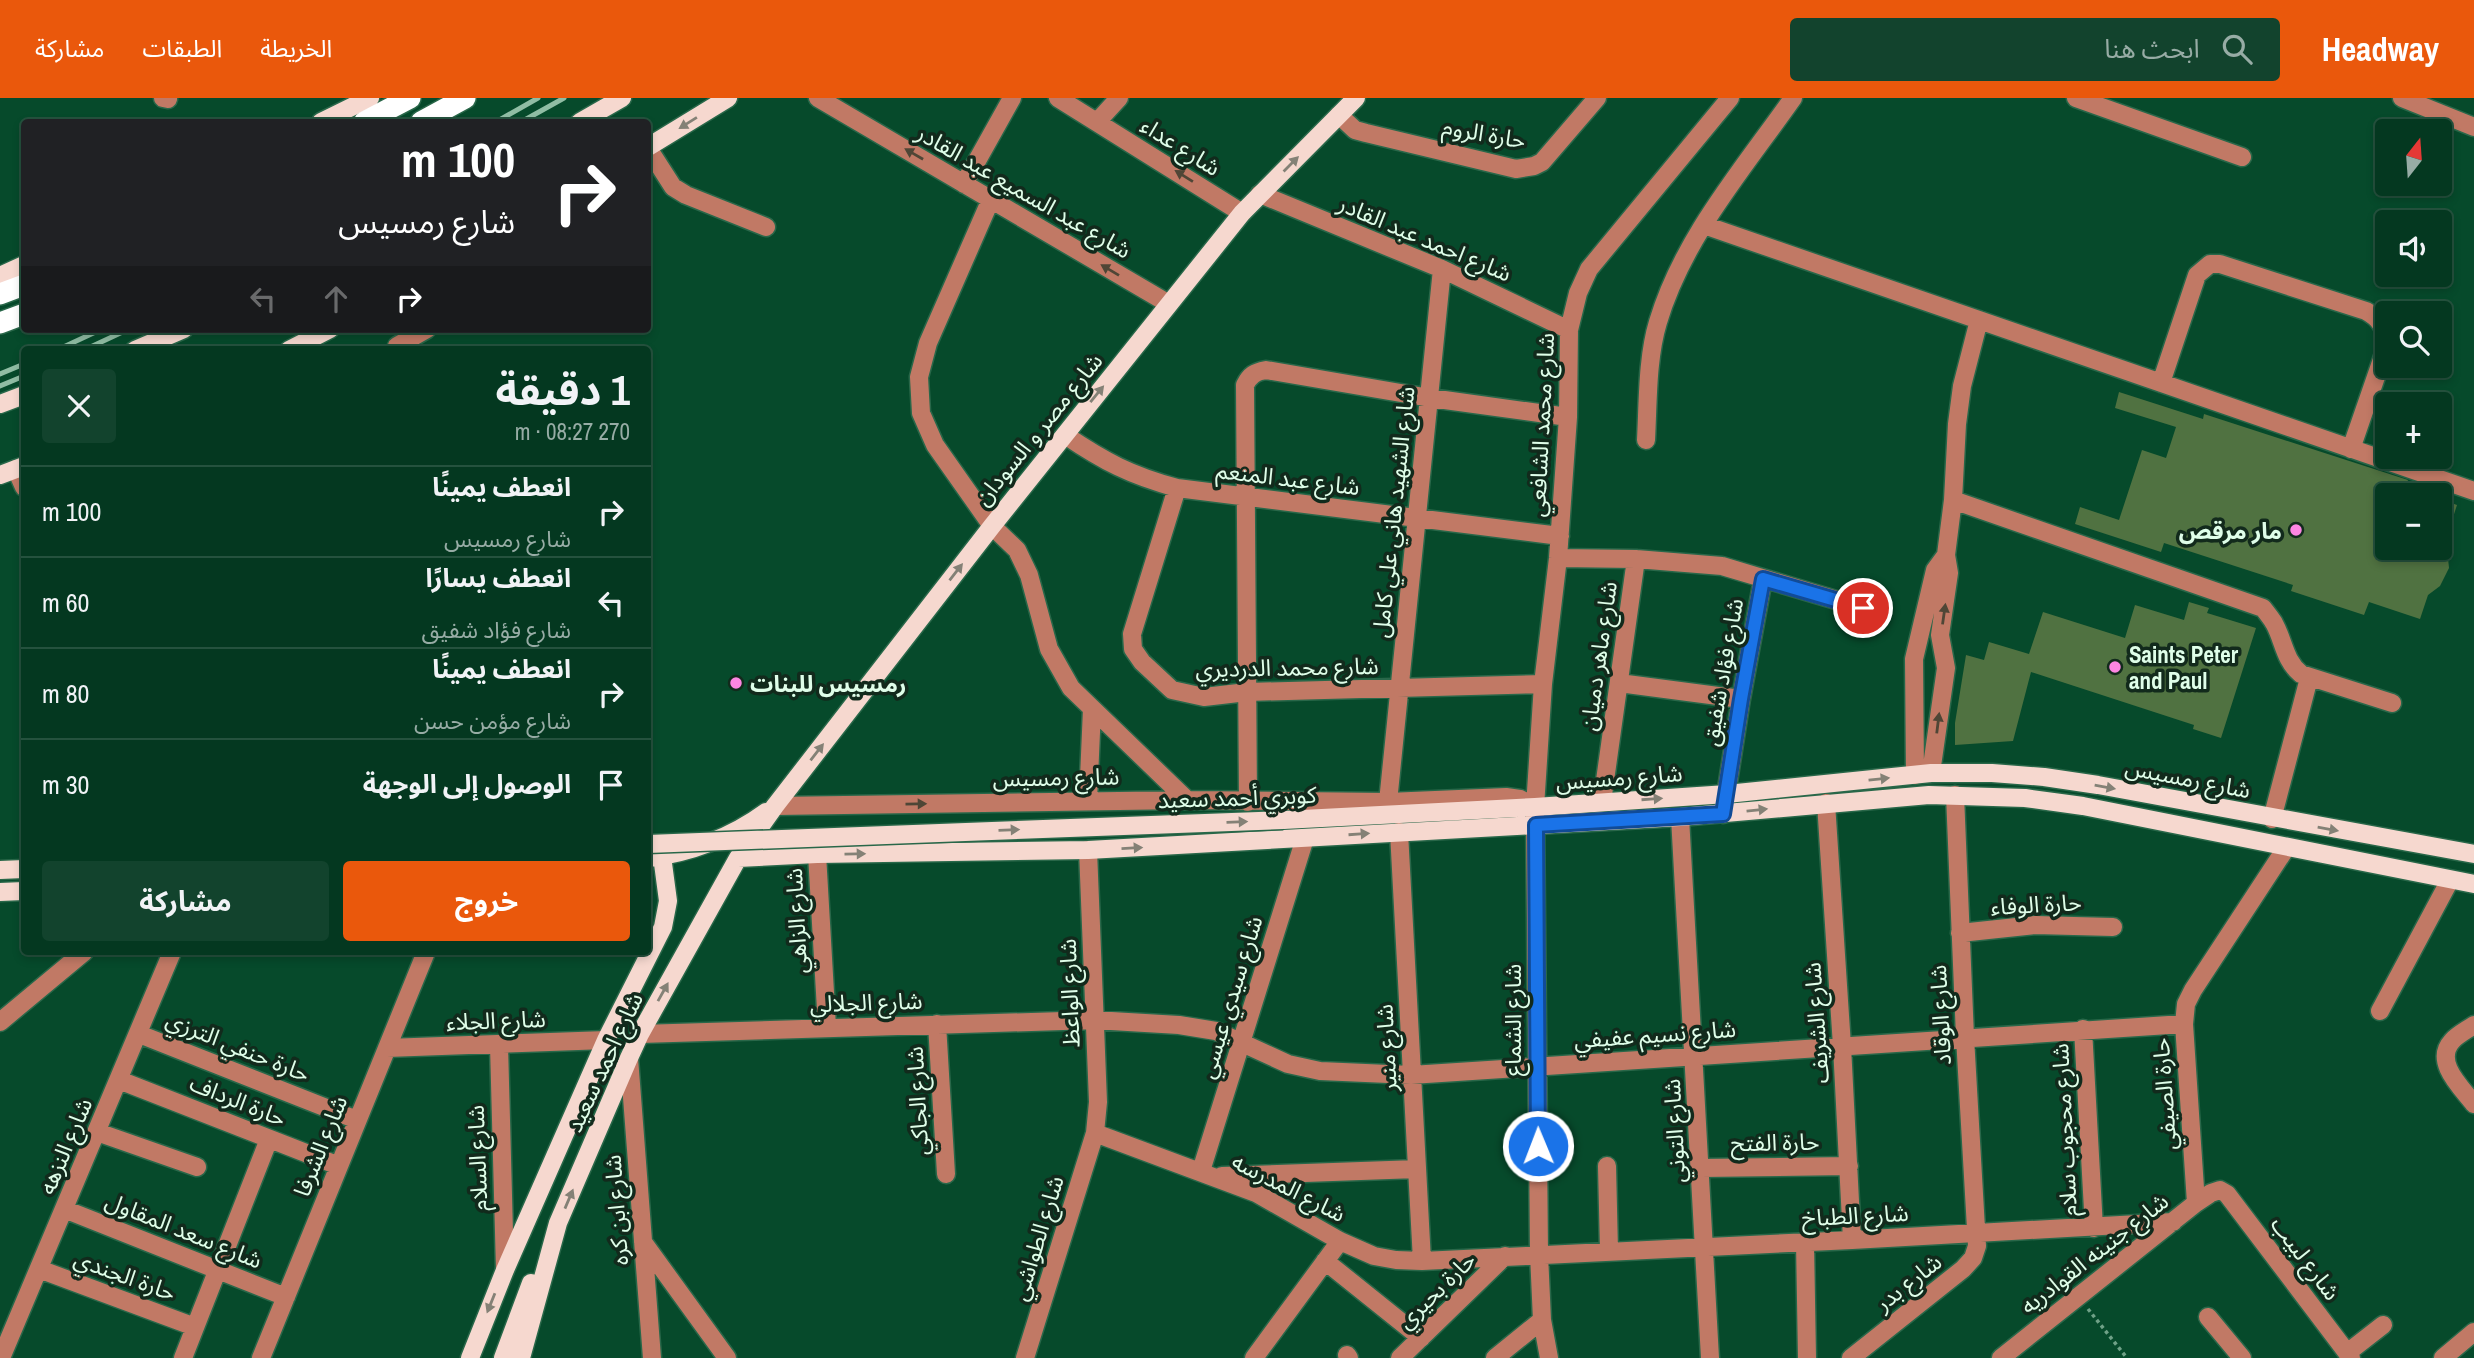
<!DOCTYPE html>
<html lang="ar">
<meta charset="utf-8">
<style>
:root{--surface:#043820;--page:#12432d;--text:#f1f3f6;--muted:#97aca5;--line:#25523e;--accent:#ea580c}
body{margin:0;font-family:"Archivo Narrow","Noto Sans Arabic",sans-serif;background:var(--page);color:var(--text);direction:rtl;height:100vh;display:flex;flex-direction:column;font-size:26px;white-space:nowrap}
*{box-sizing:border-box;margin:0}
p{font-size:23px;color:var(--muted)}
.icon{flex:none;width:38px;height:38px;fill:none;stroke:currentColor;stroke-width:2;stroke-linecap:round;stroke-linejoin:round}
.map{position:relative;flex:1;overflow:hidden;direction:ltr}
.drawer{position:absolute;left:21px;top:248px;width:630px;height:609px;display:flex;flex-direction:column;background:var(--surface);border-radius:7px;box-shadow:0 4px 10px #0003,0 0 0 2px var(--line);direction:rtl}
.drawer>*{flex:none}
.guide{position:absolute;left:21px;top:21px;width:630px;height:214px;border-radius:7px;box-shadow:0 4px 10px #0003,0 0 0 2px var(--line);direction:rtl;background:#202124;color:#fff;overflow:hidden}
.needle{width:46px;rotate:17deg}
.tools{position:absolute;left:2375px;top:21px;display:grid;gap:14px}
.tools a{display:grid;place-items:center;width:77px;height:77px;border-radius:7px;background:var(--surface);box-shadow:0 4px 10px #0003,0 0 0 2px var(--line);font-size:35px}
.pin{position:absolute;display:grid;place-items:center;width:60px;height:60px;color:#fff;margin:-30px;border:4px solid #fff;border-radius:50%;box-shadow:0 2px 7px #0007}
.me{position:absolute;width:77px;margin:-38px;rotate:359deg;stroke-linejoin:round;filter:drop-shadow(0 0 5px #0008)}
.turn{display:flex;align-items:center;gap:24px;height:147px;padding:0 21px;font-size:32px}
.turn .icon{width:91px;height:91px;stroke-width:2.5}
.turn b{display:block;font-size:49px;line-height:60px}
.lanes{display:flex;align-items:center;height:66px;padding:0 21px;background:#0003;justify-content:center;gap:35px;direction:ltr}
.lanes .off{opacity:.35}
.round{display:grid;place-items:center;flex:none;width:74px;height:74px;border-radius:7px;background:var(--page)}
.headline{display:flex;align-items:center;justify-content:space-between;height:119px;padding:0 21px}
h1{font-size:42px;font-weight:700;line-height:52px}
.action{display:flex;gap:14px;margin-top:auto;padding:14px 21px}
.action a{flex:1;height:80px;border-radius:7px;background:var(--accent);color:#fff;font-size:28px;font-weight:700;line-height:80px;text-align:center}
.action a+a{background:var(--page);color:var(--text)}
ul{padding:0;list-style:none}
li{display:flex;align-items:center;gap:21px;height:91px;padding:0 21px;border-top:2px solid var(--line)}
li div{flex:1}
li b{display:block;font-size:26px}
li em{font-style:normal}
header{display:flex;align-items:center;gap:42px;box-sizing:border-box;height:98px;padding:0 35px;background:var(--accent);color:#fff}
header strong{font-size:33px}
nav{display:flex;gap:38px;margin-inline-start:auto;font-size:24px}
.search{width:490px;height:63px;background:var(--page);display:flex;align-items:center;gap:18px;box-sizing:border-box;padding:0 24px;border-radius:7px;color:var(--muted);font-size:26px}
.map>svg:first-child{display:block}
.building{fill:#507241}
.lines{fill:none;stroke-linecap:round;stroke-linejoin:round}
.minor-casing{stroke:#296749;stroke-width:21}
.major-casing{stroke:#296749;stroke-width:21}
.highway-casing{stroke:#296749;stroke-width:24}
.path{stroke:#6fa187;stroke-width:3.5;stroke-dasharray:3.5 3.5;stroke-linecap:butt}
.minor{stroke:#c17965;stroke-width:18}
.major{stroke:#f6d8cf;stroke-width:18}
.highway{stroke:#fff;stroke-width:21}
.rail{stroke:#90bda4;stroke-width:5}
.major-bridge-casing{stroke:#296749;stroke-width:21;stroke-linecap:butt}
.major-bridge{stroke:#f6d8cf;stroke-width:18}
.oneway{fill:#848176}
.oneway2{fill:#4f4636}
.route-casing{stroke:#114b97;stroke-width:18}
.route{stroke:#1a73e8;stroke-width:12}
.poi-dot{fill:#fd86e2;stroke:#122a1c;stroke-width:2.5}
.labels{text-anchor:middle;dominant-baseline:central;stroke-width:7;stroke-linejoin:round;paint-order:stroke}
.street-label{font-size:23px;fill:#dffee9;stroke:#122a1c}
.poi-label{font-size:23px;font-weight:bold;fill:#dffee9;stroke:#122a1c;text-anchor:start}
</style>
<header>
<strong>Headway</strong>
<div class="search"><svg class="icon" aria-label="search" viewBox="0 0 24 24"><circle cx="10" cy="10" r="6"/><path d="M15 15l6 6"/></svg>ابحث هنا</div>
<nav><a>الخريطة</a><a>الطبقات</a><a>مشاركة</a></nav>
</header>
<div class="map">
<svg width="2474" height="1260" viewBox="0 0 2474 1260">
<rect width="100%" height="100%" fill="#064a2b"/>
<path class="building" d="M2119,294l84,27 1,-5 204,66 -5,15h-16v53h53v-49l17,6 -14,43h4l2,20 -9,18 -12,9 -8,24 -51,-17 -5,13 -73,-24 2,-6 -129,-42 -3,9 -86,-28 5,-17 39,13 23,-70 24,8 10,-31 -61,-19z
M2189,504l20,6 -2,5 49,15 -35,110 -28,-9 1,-4 -163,-53 -18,69 -58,4v-22l11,-68 18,5 5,-18 40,12 14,-42 82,26 10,-33 49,15z"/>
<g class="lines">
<g class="minor-casing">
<path id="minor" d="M163,0l5,1
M818,0l351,206
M1058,0l184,115
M2076,0l166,59
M2402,0l72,29
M1339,17l16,15 11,3 150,36 18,-3 8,-4 55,-64
M1097,24l22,-24
M648,50l25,39 13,8 80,32
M964,86l48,-86
M1260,96l182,75 127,61
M991,101l-63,144 -9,34 2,36 14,32 57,81 25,24 12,25 20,74 22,39 116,112
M1704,127l770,266
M397,248l30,-17
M2161,285l36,-108 13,-11h10l146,47c15,8 19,17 21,34l-36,104
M1065,337c40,27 65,40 112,53l383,48
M1646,342c2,-37 1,-82 12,-118 25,-84 85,-153 135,-224
M16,371l8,18
M1177,390l-45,146 1,15 9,13 30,28 32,7 43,-5 296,-8
M1953,402l310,108c4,5 8,10 11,15 10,18 10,37 27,51l91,29
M1558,460l78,1 86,7 141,42
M1619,585l122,16
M1931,675l15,-105 -6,-33 9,-62 -3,-18 7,-55 4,-76 5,-38 17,-66
M1915,677l-1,-116 21,-89 11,-15
M1088,703l4,-92
M1248,704l-3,-417c5,-10 10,-13 21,-15l164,28 138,19
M1388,704l54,-533
M1602,704l34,-243
M1826,705l16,243 10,194
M775,708l412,-6 201,2 118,-5 14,2 15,8
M1723,716l18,-115 22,-120
M1680,719l30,541
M2272,721l37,-141
M1399,734l23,429
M817,756l10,173
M1960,835l75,-8 78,2
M2380,913l70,-131
M0,924l84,-70
M937,926l9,150
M2474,927c-7,5 -17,10 -22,16 -19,21 10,47 22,63
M2083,931l11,199
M139,936l218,86
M640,936l454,-14 85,5 37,6 72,33 32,7 91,4 773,-51
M499,947l6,225
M387,950l219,-8
M629,960l23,300
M119,982l220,86
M97,1034l100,35
M1095,1035l161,60 84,48 34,15 22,4 26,1 430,-21 321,-18
M1607,1068l2,85
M1701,1070l148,-2
M1201,1073l104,-333
M1222,1078l195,-7
M2196,1105l-12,-179 2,-20 7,-14 93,-142
M64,1111l222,88
M643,1144l84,116
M1805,1144l2,116
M1325,1163l96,77
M39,1171l156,58
M2208,1219l34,41
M2347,1255l36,-28
M1347,1257l2,3
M1,1260l171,-406
M183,1260l86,-219
M261,1260l165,-406
M1025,1260l70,-225 3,-31 -10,-252
M1254,1260l86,-117
M1400,1260l105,-102
M1495,1260l47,-38
M1549,1260l-7,-38 -3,-66 -4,-447 8,-123 15,-126 10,-141 1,-87 9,-37 11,-24 141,-171
M1851,1260l112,-89 10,-11 4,-12 -12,-209 -10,-242
M2001,1260l195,-155 15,-10 9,-3 7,4 124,164
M2443,1260l31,-26"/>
</g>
<g class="major-casing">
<path id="major" d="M321,24l49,-24
M580,24l42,-24
M648,49l80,-49
M0,178l24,-11
M135,252l49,-21
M289,252l41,-21
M0,306l24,-9
M0,377l24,-9
M1283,722l252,-13 192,-13 204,-21h61l52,4 54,8 376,69
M648,760c42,-5 84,-21 118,-46
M738,760l79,-4 271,-4 592,-33 249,-22 96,3 58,8 391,78
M0,772l24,-1
M0,794l24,-1
M470,1260l35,-88 101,-230 57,-113 5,-26 -6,-45
M503,1260l28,-75
M521,1260l37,-135 71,-165 11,-24 98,-176 37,-52 217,-280 250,-313 114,-115"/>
</g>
<g class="highway-casing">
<path id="highway" d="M364,24l46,-24
M421,24l44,-24
M0,196l24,-9
M0,225l24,-9"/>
</g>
<path class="path" d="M2088,1211l39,49"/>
<use href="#minor" class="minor"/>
<use href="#major" class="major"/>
<use href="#highway" class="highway"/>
<path class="rail" d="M496,24l42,-24
M521,24l43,-24
M57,252l45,-21
M84,252l45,-21
M0,276l24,-10
M0,288l24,-10"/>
<g class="major-bridge-casing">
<path id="major-bridge" d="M648,746l635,-24"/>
</g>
<use href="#major-bridge" class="major-bridge"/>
</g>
<defs><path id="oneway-solid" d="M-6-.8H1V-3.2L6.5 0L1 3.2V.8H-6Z" transform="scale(1.75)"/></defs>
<g class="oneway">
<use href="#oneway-solid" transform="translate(688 25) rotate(148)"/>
<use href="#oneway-solid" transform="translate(1291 66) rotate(-45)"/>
<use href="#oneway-solid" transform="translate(1097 296) rotate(-51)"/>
<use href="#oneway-solid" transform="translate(956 474) rotate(-52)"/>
<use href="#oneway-solid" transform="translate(817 654) rotate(-52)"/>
<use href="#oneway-solid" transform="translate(1879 681) rotate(-6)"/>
<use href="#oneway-solid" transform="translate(2105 689) rotate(10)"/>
<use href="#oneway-solid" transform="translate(1652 701) rotate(-4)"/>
<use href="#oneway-solid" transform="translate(1757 712) rotate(-6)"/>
<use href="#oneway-solid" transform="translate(1237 724) rotate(-2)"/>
<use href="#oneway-solid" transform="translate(2328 731) rotate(10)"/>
<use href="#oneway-solid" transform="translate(1009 732) rotate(-2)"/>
<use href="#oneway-solid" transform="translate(1359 736) rotate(-4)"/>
<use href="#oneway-solid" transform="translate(1132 750) rotate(-3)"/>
<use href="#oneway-solid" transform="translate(855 756) rotate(-1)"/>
<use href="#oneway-solid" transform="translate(663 894) rotate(-61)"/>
<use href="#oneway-solid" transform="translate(569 1101) rotate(-67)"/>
<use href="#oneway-solid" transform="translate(491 1205) rotate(112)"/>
</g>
<g class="oneway2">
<use href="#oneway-solid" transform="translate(914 56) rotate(-150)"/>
<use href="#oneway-solid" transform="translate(1184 78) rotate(-148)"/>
<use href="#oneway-solid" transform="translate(1110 172) rotate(-149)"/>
<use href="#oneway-solid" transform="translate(1944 516) rotate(-82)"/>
<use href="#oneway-solid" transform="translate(1938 625) rotate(-83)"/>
<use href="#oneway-solid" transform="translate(916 706) rotate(-1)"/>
</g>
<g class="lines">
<g class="route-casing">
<path id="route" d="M1538,1048l-2,-321 187,-11 18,-115 22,-120 100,29"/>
</g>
<use href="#route" class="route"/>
</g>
<g class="poi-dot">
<circle cx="2296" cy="432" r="7"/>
<circle cx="2115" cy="569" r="7"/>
<circle cx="736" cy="585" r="7"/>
</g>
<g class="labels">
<g class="street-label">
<text transform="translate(1484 35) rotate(10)">حارة الروم</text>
<text transform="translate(1181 48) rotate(32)">شارع عداء</text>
<text transform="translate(1024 93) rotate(30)">شارع عبد السميع عبد القادر</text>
<text transform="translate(1425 140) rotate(23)">شارع احمد عبد القادر</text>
<text transform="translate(1541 327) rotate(-87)">شارع محمد الشافعي</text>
<text transform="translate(1038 331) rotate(-51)">شارع مصر و السودان</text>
<text transform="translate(1288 380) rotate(7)">شارع عبد المنعم</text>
<text transform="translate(1393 414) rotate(-84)">شارع الشهيد هاني علي كامل</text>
<text transform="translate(1598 558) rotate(-82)">شارع ماهر دميان</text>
<text transform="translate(1287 569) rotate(-1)">شارع محمد الدرديري</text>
<text transform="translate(1722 574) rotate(-80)">شارع فؤاد شفيق</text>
<text transform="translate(1056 679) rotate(-1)">شارع رمسيس</text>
<text transform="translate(1619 679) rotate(-4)">شارع رمسيس</text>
<text transform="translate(2188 680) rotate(11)">شارع رمسيس</text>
<text transform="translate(1237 699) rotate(-2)">كوبري أحمد سعيد</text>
<text transform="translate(2036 806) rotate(-3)">حارة الوفاء</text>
<text transform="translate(796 823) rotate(-93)">شارع الزاهي</text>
<text transform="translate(1069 895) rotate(-92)">شارع الواعظ</text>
<text transform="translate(1230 899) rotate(-73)">شارع سيدي عيسي</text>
<text transform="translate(866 904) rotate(-2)">شارع الجلالي</text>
<text transform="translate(1940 917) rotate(-93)">شارع الوقاد</text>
<text transform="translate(496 922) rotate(-2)">شارع الجلاء</text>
<text transform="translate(1512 922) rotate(-90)">شارع الشماع</text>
<text transform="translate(1816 925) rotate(-94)">شارع الشريف</text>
<text transform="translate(1655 936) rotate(-4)">شارع نسيم عفيفي</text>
<text transform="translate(238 948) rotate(22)">حارة حنفي الترزي</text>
<text transform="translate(1386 950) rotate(-93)">شارع منير</text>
<text transform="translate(604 964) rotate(-65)">شارع احمد سعيد</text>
<text transform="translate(2164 996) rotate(-94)">حارة الصيفي</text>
<text transform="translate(238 1002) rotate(22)">حارة الرداف</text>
<text transform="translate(917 1003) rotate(-93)">شارع الجاكي</text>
<text transform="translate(2064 1032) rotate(-93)">شارع محجوب سلام</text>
<text transform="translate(1674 1033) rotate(-93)">شارع التوني</text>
<text transform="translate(1775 1044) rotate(-1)">حارة الفتح</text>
<text transform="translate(65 1048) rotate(-67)">شارع النزهه</text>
<text transform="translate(320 1048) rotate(-68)">شارع الشرفا</text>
<text transform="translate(477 1060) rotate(-92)">شارع السلام</text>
<text transform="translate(1289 1089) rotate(27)">شارع المدرسه</text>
<text transform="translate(616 1112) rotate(-94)">شارع ابن كره</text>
<text transform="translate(1855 1117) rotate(-3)">شارع الطباخ</text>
<text transform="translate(184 1132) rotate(22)">شارع سعد المقاول</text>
<text transform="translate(1037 1140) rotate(-73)">شارع الطواشي</text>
<text transform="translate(2094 1155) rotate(-38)">شارع جنينه القوادريه</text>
<text transform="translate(2306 1160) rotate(53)">شارع لبيب</text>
<text transform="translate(125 1177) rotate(20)">حارة الجندي</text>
<text transform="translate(1908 1184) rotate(-38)">شارع بدر</text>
<text transform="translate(1436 1192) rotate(-44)">حارة بحيري</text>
</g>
<g class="poi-label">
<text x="2282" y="432" text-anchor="end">مار مرقص</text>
<text x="2129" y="556">Saints Peter<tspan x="2129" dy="26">and Paul</tspan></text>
<text x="750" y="585">رمسيس للبنات</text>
</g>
</g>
</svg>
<div class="tools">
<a><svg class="needle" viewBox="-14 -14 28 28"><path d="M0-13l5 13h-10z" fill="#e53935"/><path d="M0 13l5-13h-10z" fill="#97aca5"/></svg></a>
<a><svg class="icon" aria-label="sound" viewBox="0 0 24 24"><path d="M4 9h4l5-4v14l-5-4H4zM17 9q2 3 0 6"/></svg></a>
<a><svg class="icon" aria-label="search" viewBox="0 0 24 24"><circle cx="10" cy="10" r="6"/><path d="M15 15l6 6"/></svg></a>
<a>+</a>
<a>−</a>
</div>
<div class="pin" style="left:1863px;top:510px;background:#d93025"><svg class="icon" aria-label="arrive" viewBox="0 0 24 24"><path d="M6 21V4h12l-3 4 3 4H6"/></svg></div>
<svg class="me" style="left:1538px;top:1048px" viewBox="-20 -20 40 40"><circle r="17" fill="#1a73e8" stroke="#fff" stroke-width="3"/><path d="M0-11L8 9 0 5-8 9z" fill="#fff"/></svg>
<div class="guide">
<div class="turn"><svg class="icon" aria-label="right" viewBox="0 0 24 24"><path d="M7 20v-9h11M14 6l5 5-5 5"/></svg><div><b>100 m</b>شارع رمسيس</div></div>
<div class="lanes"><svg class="icon off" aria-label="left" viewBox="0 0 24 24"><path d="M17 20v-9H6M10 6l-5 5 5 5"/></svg><svg class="icon off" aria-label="ahead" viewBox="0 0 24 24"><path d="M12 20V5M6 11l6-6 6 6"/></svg><svg class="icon" aria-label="right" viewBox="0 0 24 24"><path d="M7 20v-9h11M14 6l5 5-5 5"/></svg></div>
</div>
<section class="drawer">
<div class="headline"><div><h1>1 دقيقة</h1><p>270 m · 08:27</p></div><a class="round"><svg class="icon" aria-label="close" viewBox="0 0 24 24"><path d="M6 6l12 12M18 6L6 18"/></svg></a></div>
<ul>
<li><svg class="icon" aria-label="right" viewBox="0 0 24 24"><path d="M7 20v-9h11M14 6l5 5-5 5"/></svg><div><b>انعطف يمينًا</b><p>شارع رمسيس</p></div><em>100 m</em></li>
<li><svg class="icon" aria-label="left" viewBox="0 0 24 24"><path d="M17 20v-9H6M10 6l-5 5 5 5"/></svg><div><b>انعطف يسارًا</b><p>شارع فؤاد شفيق</p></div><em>60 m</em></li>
<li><svg class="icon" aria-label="right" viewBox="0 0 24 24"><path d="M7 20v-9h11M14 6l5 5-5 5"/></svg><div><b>انعطف يمينًا</b><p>شارع مؤمن حسن</p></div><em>80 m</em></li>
<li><svg class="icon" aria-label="arrive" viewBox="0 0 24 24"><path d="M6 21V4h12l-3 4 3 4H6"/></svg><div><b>الوصول إلى الوجهة</b></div><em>30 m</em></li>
</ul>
<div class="action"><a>خروج</a><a>مشاركة</a></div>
</section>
</div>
